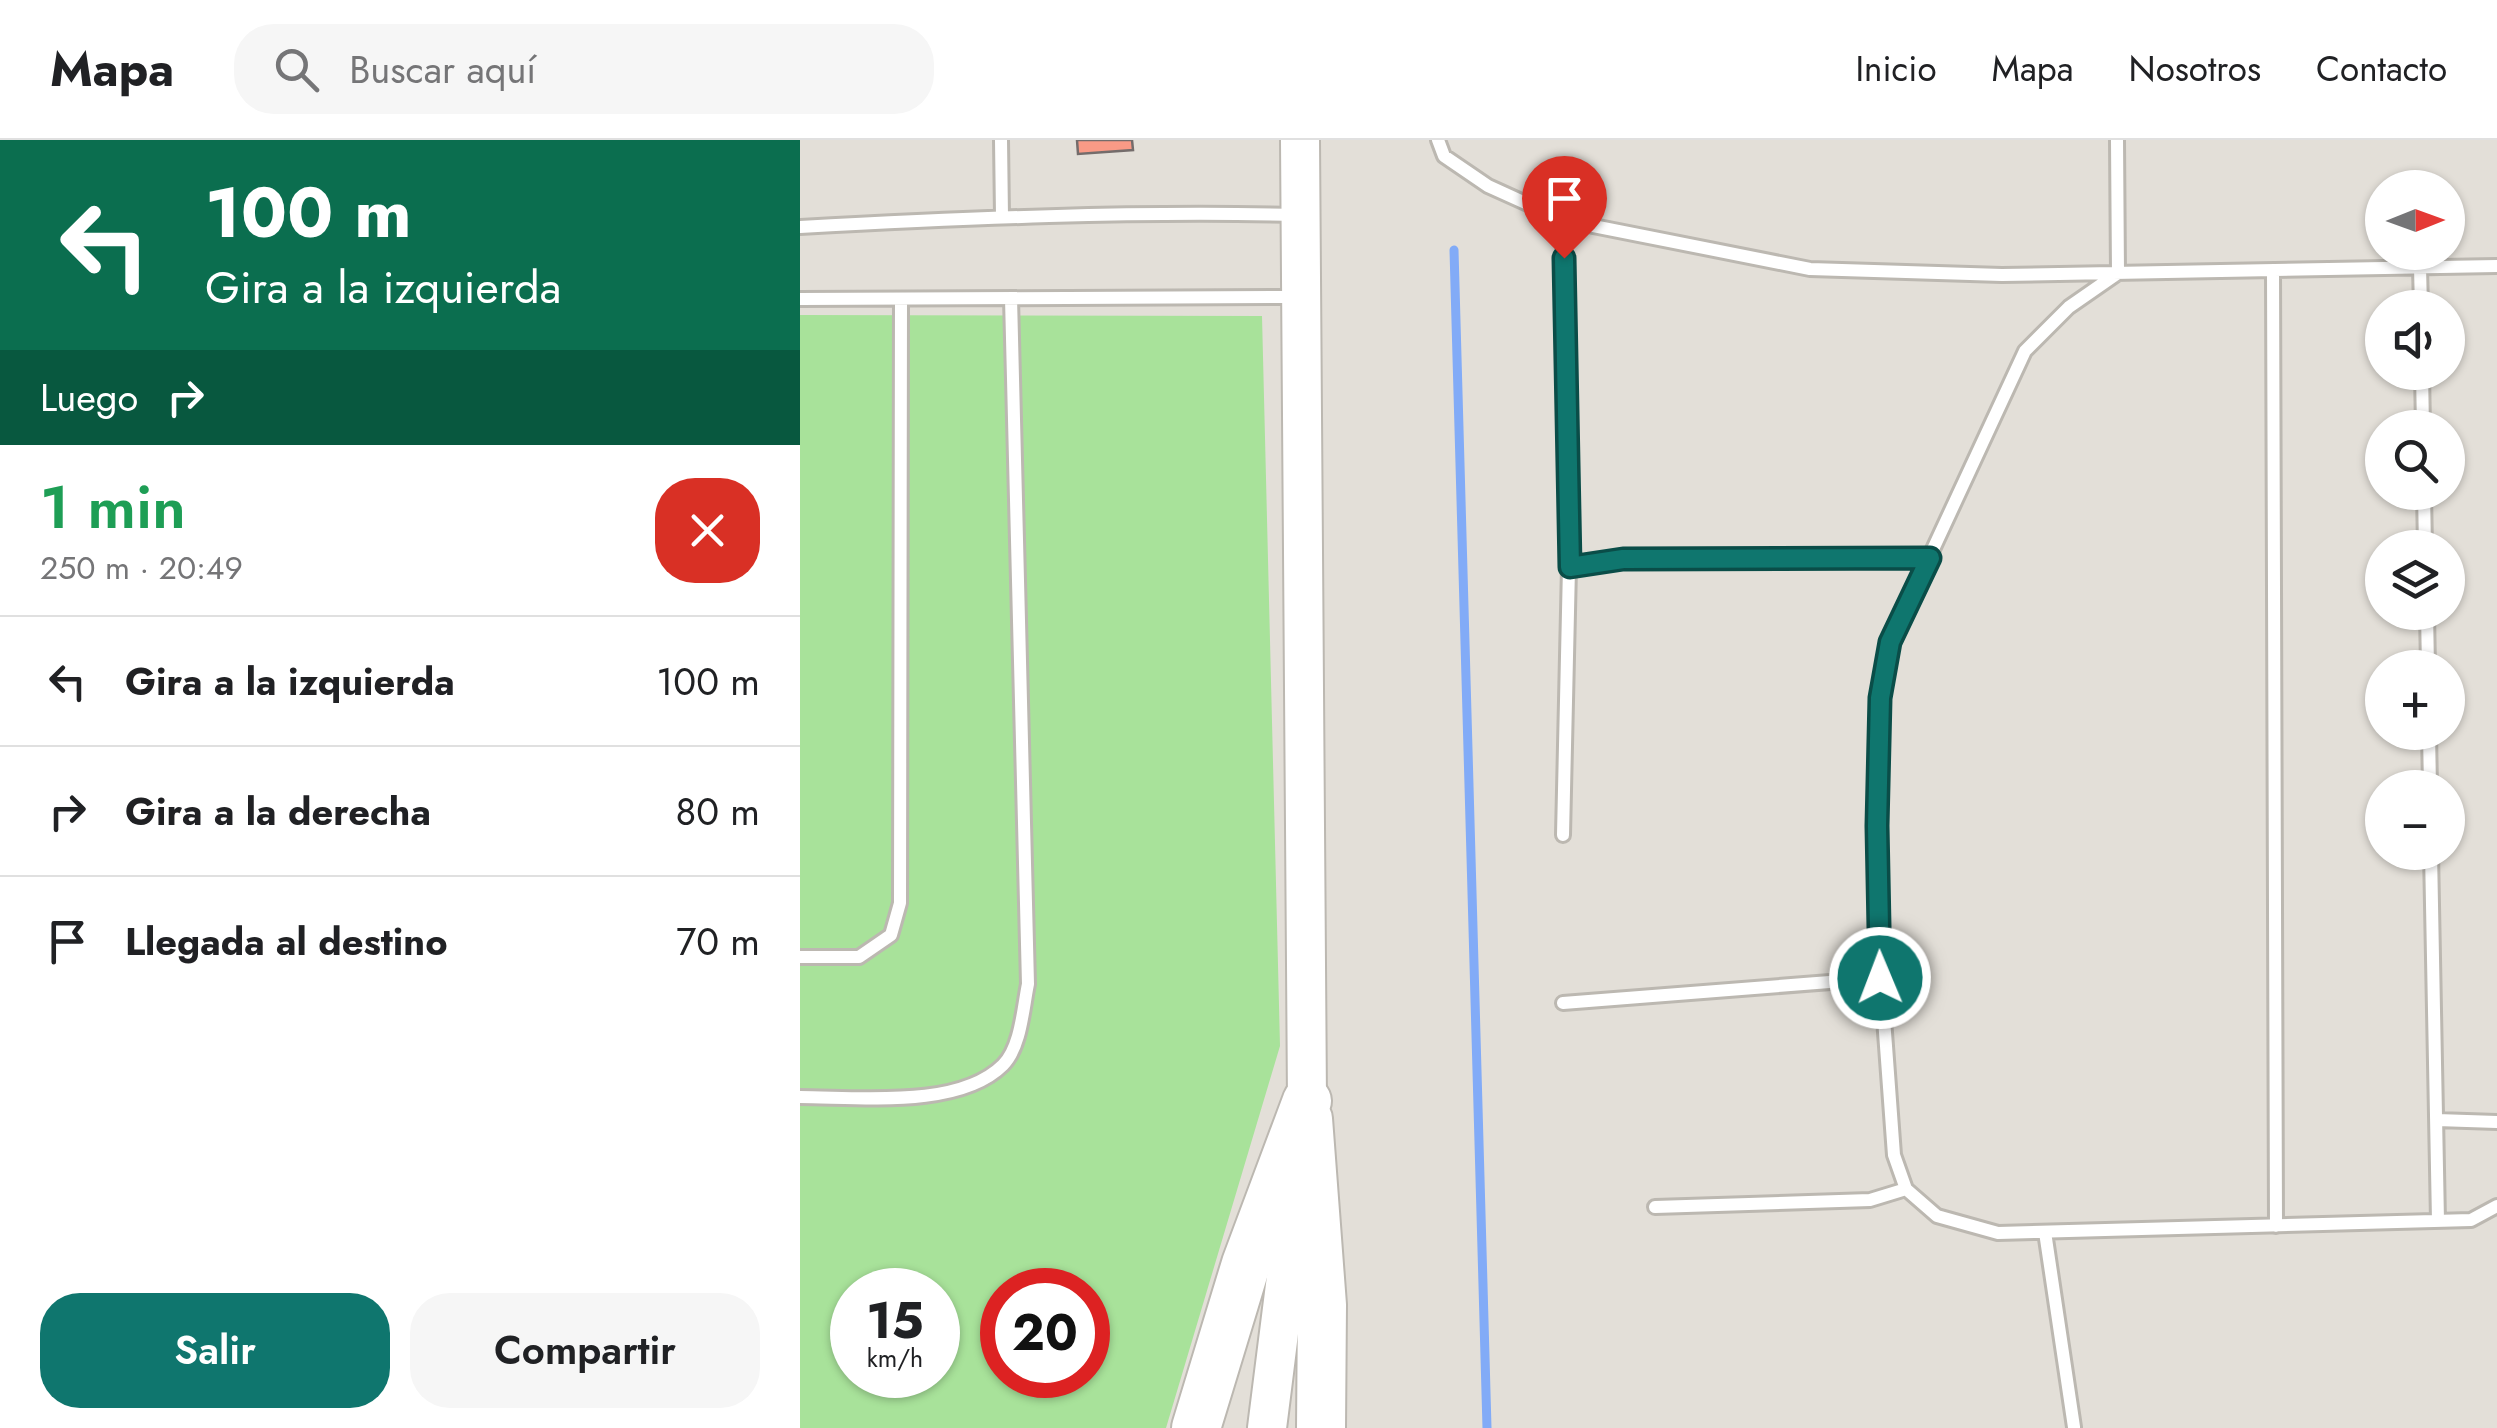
<!DOCTYPE html>
<html lang="es">
<meta charset="utf-8">
<style>
:root{--surface:#fff;--page:#f6f6f6;--text:#202124;--muted:#757577;--line:#e0e0e0;--accent:#0f766e}
body{margin:0;font-family:Jost,sans-serif;background:var(--page);color:var(--text);height:100vh;display:flex;flex-direction:column;font-size:38px;white-space:nowrap}
*{box-sizing:border-box;margin:0}
p{font-size:32px;color:var(--muted)}
.icon{flex:none;width:55px;height:55px;fill:none;stroke:currentColor;stroke-width:2;stroke-linecap:round;stroke-linejoin:round}
.map{position:relative;flex:1;overflow:hidden}
.details{display:flex;flex-direction:column;background:var(--surface);width:800px}
.details>*{flex:none}
.guide{background:#0b6e4f;color:#fff;overflow:hidden}
.needle{width:65px;rotate:89deg}
.controls{position:absolute;left:1565px;top:30px;display:grid;gap:20px}
.controls a{display:grid;place-items:center;width:100px;height:100px;border-radius:50%;background:var(--surface);box-shadow:0 2px 8px #0004;font-size:50px}
.speed{position:absolute;left:30px;top:1128px;display:flex;gap:20px;font-size:50px;font-weight:700;text-align:center}
.speed>*{display:grid;place-content:center;width:130px;height:130px;border-radius:50%;background:var(--surface);box-shadow:0 2px 8px #0004;line-height:1}
.speed small{font-size:25px;font-weight:400}
.speed .limit{border:15px solid #d22;background:#fff;color:#111}
.pin{position:absolute;display:grid;place-items:center;width:85px;height:85px;color:#fff;margin:-102px -42px;border-radius:50% 50% 50% 0;rotate:-45deg;box-shadow:0 0 10px #0007}
.pin .icon{rotate:45deg}
.me{position:absolute;width:110px;margin:-55px;rotate:359deg;stroke-linejoin:round;filter:drop-shadow(0 0 8px #0008)}
.turn{display:flex;align-items:center;gap:35px;height:210px;padding:0 40px;font-size:45px}
.turn .icon{width:130px;height:130px;stroke-width:2.5}
.turn b{display:block;font-size:70px;line-height:85px}
.then{display:flex;align-items:center;height:95px;padding:0 40px;background:#0003;gap:20px;font-size:38px}
.round{display:grid;place-items:center;flex:none;width:105px;height:105px;border-radius:40px;background:var(--page)}
.head{display:flex;align-items:center;justify-content:space-between;height:170px;padding:0 40px}
h1{font-size:60px;font-weight:600;line-height:75px;color:#1e9e55}
.cta{display:flex;gap:20px;margin-top:auto;padding:20px 40px}
.cta a{flex:1;height:115px;border-radius:40px;background:var(--accent);color:#fff;font-size:40px;font-weight:600;line-height:115px;text-align:center}
.cta a+a{background:var(--page);color:var(--text)}
ul{padding:0;list-style:none}
li{display:flex;align-items:center;gap:30px;height:130px;padding:0 40px;border-top:2px solid var(--line)}
li div{flex:1}
li b{display:block;font-size:38px}
li em{font-style:normal}
header{display:flex;align-items:center;gap:60px;box-sizing:border-box;height:140px;padding:0 50px;background:var(--surface);border-bottom:2px solid var(--line)}
header strong{font-size:48px}
nav{display:flex;gap:55px;margin-inline-start:auto;font-size:35px}
.search{width:700px;height:90px;background:var(--page);display:flex;align-items:center;gap:25px;box-sizing:border-box;padding:0 35px;border-radius:40px;color:var(--muted);font-size:38px}
main{display:flex;flex:1;min-height:0}
.map>svg:first-child{display:block}
.green{fill:#a8e29a;fill-rule:evenodd}
.lines{fill:none;stroke-linecap:round;stroke-linejoin:round}
.stream{stroke:#82abf7;stroke-width:9}
.building{fill:#f99a86;stroke:#746c6b;stroke-width:2.5}
.lane-casing{stroke:#bcb8b1;stroke-width:18}
.secondary-casing{stroke:#bcb8b1;stroke-width:42}
.highway-casing{stroke:#bcb8b1;stroke-width:52}
.lane{stroke:#fff;stroke-width:12}
.secondary{stroke:#fff;stroke-width:38}
.highway{stroke:#fff;stroke-width:48}
.route-casing{stroke:#0a4d48;stroke-width:25}
.route{stroke:#0f766e;stroke-width:18}
</style>
<header>
<strong>Mapa</strong>
<div class="search"><svg class="icon" aria-label="search" viewBox="0 0 24 24"><circle cx="10" cy="10" r="6"/><path d="M15 15l6 6"/></svg>Buscar aquí</div>
<nav><a>Inicio</a><a>Mapa</a><a>Nosotros</a><a>Contacto</a></nav>
</header>
<main>
<section class="details">
<div class="guide">
<div class="turn"><svg class="icon" aria-label="left" viewBox="0 0 24 24"><path d="M17 20v-9H6M10 6l-5 5 5 5"/></svg><div><b>100 m</b>Gira a la izquierda</div></div>
<div class="then">Luego<svg class="icon" aria-label="right" viewBox="0 0 24 24"><path d="M7 20v-9h11M14 6l5 5-5 5"/></svg></div>
</div>
<div class="head"><div><h1>1 min</h1><p>250 m · 20:49</p></div><a class="round" style="background:#d93025;color:#fff"><svg class="icon" aria-label="close" viewBox="0 0 24 24"><path d="M6 6l12 12M18 6L6 18"/></svg></a></div>
<ul>
<li><svg class="icon" aria-label="left" viewBox="0 0 24 24"><path d="M17 20v-9H6M10 6l-5 5 5 5"/></svg><div><b>Gira a la izquierda</b></div><em>100 m</em></li>
<li><svg class="icon" aria-label="right" viewBox="0 0 24 24"><path d="M7 20v-9h11M14 6l5 5-5 5"/></svg><div><b>Gira a la derecha</b></div><em>80 m</em></li>
<li><svg class="icon" aria-label="arrive" viewBox="0 0 24 24"><path d="M6 21V4h12l-3 4 3 4H6"/></svg><div><b>Llegada al destino</b></div><em>70 m</em></li>
</ul>
<div class="cta"><a>Salir</a><a>Compartir</a></div>
</section>
<div class="map">
<svg width="1697" height="1288" viewBox="0 0 1697 1288">
<rect width="100%" height="100%" fill="#e3dfd8"/>
<path class="green" d="M0,175l462,1 18,730 -114,382h-366zM52,1150h86v85h-86zM202,1150h86v85h-86z"/>
<g class="lines">
<path class="stream" d="M654,110l33,1178"/>
</g>
<path class="building" d="M277,0h55l1,10 -55,4z"/>
<g class="lines">
<g class="lane-casing">
<path id="lane" d="M201,0l1,76
M638,0l6,16 44,30 75,34 247,49 192,6 495,-9
M1317,0l1,133 -49,34 -44,44 -135,291 -10,56 -3,128 4,152 13,177 12,34 31,27 61,17 473,-13 26,-14
M763,80l6,347
M0,87c166,-9 332,-16 499,-12
M1620,127l1,41
M1473,130l3,956
M0,159l497,-2
M1622,232l1,56
M1624,352l1,56
M1627,472l1,56
M1629,592l1,56
M763,695l6,-268 54,-8 307,-1
M1631,712l7,369
M0,817h59l32,-22 9,-32 1,-604
M763,863l318,-25
M0,957c58,0 159,12 203,-32 18,-18 20,-57 25,-81l-17,-686
M1637,980l60,2
M855,1067l215,-7 36,-11
M1245,1092l29,195"/>
</g>
<g class="secondary-casing">
<path id="secondary" d="M500,0l7,961 -3,27
M467,1288l31,-246"/>
</g>
<g class="highway-casing">
<path id="highway" d="M508,979l14,186 -1,123
M396,1288l50,-164 61,-163"/>
</g>
<use href="#lane" class="lane"/>
<use href="#secondary" class="secondary"/>
<use href="#highway" class="highway"/>
</g>
<g class="lines">
<g class="route-casing">
<path id="route" d="M764,118l6,309 53,-8 307,-1 -40,84 -10,56 -3,128 3,152"/>
</g>
<use href="#route" class="route"/>
</g>
</svg>
<div class="controls">
<a><svg class="needle" viewBox="-14 -14 28 28"><path d="M0-13l5 13h-10z" fill="#e53935"/><path d="M0 13l5-13h-10z" fill="#757577"/></svg></a>
<a><svg class="icon" aria-label="sound" viewBox="0 0 24 24"><path d="M4 9h4l5-4v14l-5-4H4zM17 9q2 3 0 6"/></svg></a>
<a><svg class="icon" aria-label="search" viewBox="0 0 24 24"><circle cx="10" cy="10" r="6"/><path d="M15 15l6 6"/></svg></a>
<a><svg class="icon" aria-label="layers" viewBox="0 0 24 24"><path d="M12 4l9 5-9 5-9-5zM3 14l9 5 9-5"/></svg></a>
<a>+</a>
<a>−</a>
</div>
<div class="speed"><div>15<small>km/h</small></div><div class="limit">20</div></div>
<div class="pin" style="left:764px;top:118px;background:#d93025"><svg class="icon" aria-label="arrive" viewBox="0 0 24 24"><path d="M6 21V4h12l-3 4 3 4H6"/></svg></div>
<svg class="me" style="left:1080px;top:838px" viewBox="-20 -20 40 40"><circle r="17" fill="#0f766e" stroke="#fff" stroke-width="3"/><path d="M0-11L8 9 0 5-8 9z" fill="#fff"/></svg>
</div>
</main>
